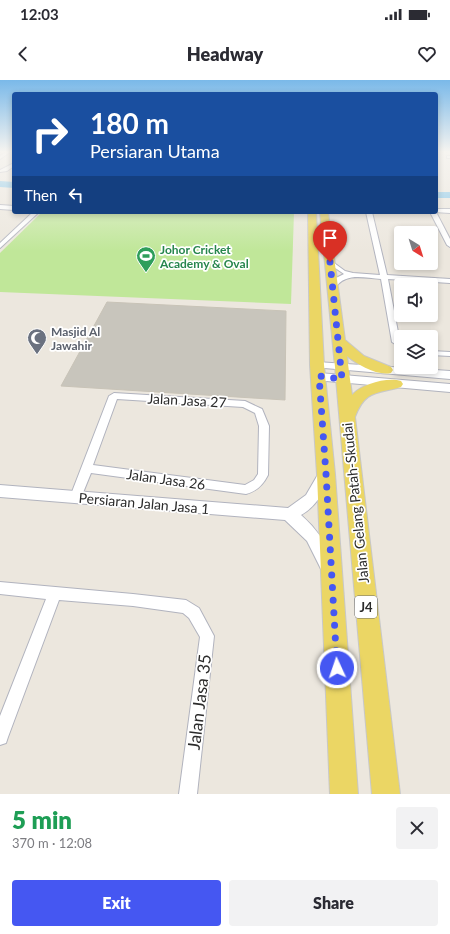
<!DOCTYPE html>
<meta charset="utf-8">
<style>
:root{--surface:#fff;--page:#f2f2f3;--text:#2b2b33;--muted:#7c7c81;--accent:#4557f2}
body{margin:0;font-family:Lato,sans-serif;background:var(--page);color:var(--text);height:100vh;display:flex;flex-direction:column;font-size:15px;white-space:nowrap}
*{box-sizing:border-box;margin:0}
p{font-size:13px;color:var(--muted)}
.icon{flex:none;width:22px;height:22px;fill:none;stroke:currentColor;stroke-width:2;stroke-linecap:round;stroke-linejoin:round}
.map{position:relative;height:714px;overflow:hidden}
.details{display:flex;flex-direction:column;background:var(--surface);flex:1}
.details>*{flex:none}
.banner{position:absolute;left:12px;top:12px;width:426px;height:122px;border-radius:4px;box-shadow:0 2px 6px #0003;background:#1a4fa0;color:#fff;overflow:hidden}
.needle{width:26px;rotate:142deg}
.tools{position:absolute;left:394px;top:146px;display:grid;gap:8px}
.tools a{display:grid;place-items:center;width:44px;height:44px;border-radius:4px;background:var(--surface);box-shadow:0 2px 6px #0003;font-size:20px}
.pin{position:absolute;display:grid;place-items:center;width:34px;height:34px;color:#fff;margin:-41px -17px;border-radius:50% 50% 50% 0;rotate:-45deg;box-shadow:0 0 4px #0007}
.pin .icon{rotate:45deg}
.me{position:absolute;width:44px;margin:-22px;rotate:357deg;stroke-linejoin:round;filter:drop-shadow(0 0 3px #0008)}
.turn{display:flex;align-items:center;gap:14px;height:84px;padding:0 12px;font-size:18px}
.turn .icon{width:52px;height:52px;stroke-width:2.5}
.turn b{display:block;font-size:28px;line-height:34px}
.then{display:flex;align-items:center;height:38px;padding:0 12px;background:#0003;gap:8px;font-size:15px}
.round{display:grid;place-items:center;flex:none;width:42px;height:42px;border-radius:4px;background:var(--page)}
.overview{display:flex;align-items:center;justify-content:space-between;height:68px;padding:0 12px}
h1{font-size:24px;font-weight:800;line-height:30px;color:#1e9e55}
.button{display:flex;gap:8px;margin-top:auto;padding:8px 12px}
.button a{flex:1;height:46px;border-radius:4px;background:var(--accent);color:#fff;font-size:16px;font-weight:800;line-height:46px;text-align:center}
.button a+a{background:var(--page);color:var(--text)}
.status{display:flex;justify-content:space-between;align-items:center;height:28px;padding:0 20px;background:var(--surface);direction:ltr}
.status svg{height:11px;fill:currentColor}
header{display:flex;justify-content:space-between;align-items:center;height:52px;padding:0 12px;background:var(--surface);font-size:18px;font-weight:800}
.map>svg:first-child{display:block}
.pitch{fill:#c0e799}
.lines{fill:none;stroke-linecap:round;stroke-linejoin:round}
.river{fill:#76c1ea;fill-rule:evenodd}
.building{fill:#c8c5bc;stroke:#c8c3b7}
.minor-casing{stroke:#b1b3be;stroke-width:2}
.tertiary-casing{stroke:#b1b3be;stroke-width:2}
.primary-casing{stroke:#c8c8c8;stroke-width:2}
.minor{fill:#fff;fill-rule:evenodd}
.tertiary{fill:#fff;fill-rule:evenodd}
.primary{fill:#ebd664;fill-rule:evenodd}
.route{stroke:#4557f2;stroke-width:7;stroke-dasharray:0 12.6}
.labels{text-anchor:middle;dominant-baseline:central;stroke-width:3.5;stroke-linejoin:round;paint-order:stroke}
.far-leisure-label{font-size:12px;font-weight:bold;fill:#27864d;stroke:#fff;text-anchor:start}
.far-worship-label{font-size:12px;font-weight:bold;fill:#5b616d;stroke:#fff;text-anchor:start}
.shield{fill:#fff;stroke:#6b6b6b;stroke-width:1}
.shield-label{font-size:13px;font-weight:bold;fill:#2b2b2b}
.street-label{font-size:14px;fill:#2b2b2b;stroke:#fff}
.near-street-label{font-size:17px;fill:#2b2b2b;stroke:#fff}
</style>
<div class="status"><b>12:03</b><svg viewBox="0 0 49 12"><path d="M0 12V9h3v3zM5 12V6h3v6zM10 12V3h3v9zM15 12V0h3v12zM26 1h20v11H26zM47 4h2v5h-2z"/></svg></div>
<header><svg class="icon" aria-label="back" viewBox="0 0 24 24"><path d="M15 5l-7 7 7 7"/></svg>Headway<svg class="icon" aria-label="heart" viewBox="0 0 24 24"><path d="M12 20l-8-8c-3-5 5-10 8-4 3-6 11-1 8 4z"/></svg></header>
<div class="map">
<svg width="450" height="714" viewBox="0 0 450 714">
<rect width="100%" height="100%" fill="#ece7de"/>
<path class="pitch" d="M42,132h252l-3,92 -291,-12v-39z"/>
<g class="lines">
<path class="river" d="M0,101l14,1v6l-14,-1z
M436,112h14v6h-14z"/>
</g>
<path class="building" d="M107,222l179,9 -1,89 -224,-14z"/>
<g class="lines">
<g class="minor-casing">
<path id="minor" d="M7,71h5l-12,8v-3z
M447,76h3v2h-3z
M14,83v3l-7,5 -7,1v-2z
M0,125l14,1v4l-14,-1z
M33,132h6l-39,36v-5z
M366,132h6l15,63 63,4v4l-62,-4 13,69 -9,-6 -11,-63c-17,-1 -35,-7 -46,9l-5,-1 6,-9 8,-4 -16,-11 -1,-1 3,-2 15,11 8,2 27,2z
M430,132h6l14,27v8l-3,-2z
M431,271l19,1v4l-19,-1z
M114,313l131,8 17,8 7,17 -1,49c-5,10 -11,16 -22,19l-155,-21 -11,27 -4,2 -4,-2 -2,-3 39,-101zM117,319l126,8 12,6 4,13 -1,48 -4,6 -9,5 -152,-20z
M0,502l133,12 53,6 13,8 15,28 -17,158h-18l21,-157 -11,-19 -6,-5 -50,-7 -74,-6 -51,137 -2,6 -6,2v-29l46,-117 -46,-5z"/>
</g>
<g class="tertiary-casing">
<path id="tertiary" d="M436,129h14v4l-16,-1h2z
M317,282l133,9v8l-137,-12 -2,-2z
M319,293l131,11v8l-135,-12 -2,-3 2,-3z
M325,390l5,1 2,4c-8,16 -15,31 -31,40 16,14 26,29 34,49l-2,5 -6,3 -6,-3 -14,-28 -22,-21 -285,-23v-12l288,23 18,-13 14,-24z"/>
</g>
<g class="primary-casing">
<path id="primary" d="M308,132h8l8,153 11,109 23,320h-28l-13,-320 -7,-109z
M320,132h8l17,128 19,16 27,11 2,3 -2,3c-14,3 -33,-8 -44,-17l5,39c10,-11 35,-18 49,-14l2,3 -2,3c-25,7 -36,3 -46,30l45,377h-28l-37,-427z"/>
</g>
<use href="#minor" class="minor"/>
<use href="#tertiary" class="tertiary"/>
<use href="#primary" class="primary"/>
</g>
<linearGradient id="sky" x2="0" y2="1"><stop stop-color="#7ab9e9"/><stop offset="0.42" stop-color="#f6f4f0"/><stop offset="1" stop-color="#f6f4f0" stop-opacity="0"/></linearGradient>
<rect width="450" height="171" fill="url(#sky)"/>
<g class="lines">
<path class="route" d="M330,182l12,117 -23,-3 7,98 11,194"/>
</g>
<defs>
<g id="stadium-pin" transform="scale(1)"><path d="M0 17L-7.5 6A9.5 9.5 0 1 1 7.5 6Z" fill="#2e9e5b" stroke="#fff"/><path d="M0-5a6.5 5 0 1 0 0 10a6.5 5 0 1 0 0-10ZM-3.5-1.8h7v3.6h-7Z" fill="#fff"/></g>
<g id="mosque-pin" transform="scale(1)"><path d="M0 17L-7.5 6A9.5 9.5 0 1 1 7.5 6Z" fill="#6b7280" stroke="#fff"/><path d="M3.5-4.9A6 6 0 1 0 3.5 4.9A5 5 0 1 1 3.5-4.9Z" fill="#fff"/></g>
</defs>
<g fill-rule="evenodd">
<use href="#stadium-pin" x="146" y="176"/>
<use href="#mosque-pin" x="37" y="258"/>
</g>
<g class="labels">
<g class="far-leisure-label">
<text x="160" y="169">Johor Cricket<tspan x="160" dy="14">Academy &amp; Oval</tspan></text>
</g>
<g class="far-worship-label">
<text x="51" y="251">Masjid Al<tspan x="51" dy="14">Jawahir</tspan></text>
</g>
<rect class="shield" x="355" y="516" width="22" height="22" rx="3"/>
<g class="shield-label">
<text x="366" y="527">J4</text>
</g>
<g class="street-label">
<text transform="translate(187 320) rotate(3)">Jalan Jasa 27</text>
<text transform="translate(166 399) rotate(8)">Jalan Jasa 26</text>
<text transform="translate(144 423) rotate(5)">Persiaran Jalan Jasa 1</text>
<text transform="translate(355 423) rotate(-96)">Jalan Gelang Patah-Skudai</text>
</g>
<g class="near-street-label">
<text transform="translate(199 622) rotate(-83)">Jalan Jasa 35</text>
</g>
</g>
</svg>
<div class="tools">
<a><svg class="needle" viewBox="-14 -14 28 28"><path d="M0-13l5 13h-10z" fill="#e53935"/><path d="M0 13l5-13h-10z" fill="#7c7c81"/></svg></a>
<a><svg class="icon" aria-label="sound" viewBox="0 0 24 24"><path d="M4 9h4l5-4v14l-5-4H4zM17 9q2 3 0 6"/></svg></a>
<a><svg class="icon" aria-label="layers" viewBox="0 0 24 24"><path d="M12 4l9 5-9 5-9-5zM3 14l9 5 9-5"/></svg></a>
</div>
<div class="pin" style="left:330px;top:182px;background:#d93025"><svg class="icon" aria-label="arrive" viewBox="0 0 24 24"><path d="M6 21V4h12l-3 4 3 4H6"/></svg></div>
<svg class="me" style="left:337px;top:588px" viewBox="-20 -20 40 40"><circle r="17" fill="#4557f2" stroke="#fff" stroke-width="3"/><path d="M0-11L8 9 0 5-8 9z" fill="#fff"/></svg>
<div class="banner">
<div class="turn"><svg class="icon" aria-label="right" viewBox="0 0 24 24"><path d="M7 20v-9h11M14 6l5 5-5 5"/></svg><div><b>180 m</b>Persiaran Utama</div></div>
<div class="then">Then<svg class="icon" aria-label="left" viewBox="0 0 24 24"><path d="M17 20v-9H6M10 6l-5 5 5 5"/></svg></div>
</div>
</div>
<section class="details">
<div class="overview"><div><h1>5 min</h1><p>370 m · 12:08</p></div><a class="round"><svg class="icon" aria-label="close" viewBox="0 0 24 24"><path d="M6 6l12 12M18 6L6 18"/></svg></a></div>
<div class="button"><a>Exit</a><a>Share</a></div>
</section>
